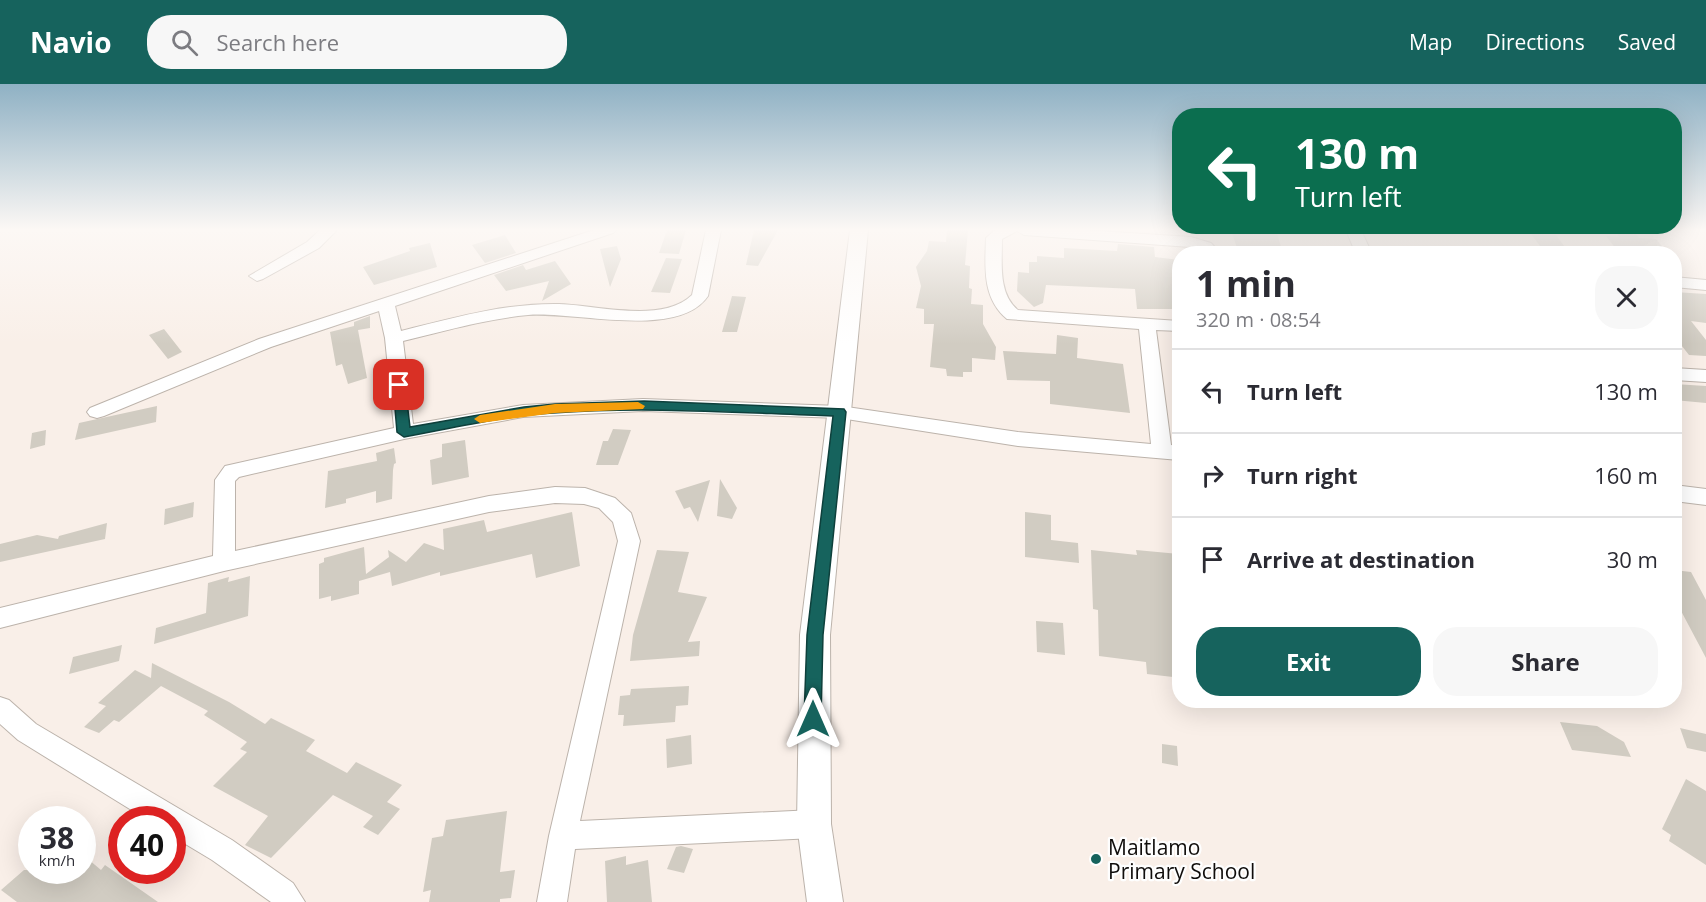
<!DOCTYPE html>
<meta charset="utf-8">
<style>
:root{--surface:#fff;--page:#f7f7f7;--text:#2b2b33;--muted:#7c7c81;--line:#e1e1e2;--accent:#16635d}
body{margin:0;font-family:"Open Sans",sans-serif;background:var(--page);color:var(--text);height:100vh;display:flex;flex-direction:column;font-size:22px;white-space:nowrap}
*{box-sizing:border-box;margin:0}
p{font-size:20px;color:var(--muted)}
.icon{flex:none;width:33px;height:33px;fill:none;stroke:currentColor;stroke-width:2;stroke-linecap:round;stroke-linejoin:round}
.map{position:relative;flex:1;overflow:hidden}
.panel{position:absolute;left:1172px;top:162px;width:510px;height:462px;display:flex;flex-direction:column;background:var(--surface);border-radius:24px;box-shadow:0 6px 24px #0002}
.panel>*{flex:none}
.hud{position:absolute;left:1172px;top:24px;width:510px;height:126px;border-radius:24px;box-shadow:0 6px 24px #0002;background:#0b6e4f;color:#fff;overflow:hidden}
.speed{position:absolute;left:18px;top:722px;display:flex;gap:12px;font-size:30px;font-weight:700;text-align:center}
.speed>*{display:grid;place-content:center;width:78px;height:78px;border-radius:50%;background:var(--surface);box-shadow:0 6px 24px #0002;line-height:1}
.speed small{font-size:15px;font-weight:400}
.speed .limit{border:9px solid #d22;background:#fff;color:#111}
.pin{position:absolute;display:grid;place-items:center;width:51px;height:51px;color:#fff;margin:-26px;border-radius:12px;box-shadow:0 3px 9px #0006}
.me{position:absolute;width:66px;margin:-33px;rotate:0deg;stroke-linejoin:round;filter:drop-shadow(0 0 4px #0008)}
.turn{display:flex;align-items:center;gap:21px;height:126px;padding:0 24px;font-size:27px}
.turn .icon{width:78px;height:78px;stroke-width:2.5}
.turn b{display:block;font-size:42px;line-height:51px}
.round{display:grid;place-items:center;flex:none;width:63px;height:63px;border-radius:24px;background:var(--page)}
.summary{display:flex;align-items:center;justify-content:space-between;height:102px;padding:0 24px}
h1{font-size:36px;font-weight:700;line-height:45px}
.primary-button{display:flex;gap:12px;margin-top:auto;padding:12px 24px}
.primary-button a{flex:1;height:69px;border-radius:24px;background:var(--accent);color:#fff;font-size:24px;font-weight:700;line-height:69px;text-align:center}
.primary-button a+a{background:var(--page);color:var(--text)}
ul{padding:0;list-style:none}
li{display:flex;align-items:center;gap:18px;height:84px;padding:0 24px;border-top:2px solid var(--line)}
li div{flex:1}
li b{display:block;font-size:22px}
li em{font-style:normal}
header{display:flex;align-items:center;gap:36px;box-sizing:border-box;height:84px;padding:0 30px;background:var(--accent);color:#fff}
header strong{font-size:28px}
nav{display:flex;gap:33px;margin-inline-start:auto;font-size:21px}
.search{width:420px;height:54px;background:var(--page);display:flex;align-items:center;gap:15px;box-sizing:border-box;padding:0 21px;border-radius:24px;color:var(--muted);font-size:22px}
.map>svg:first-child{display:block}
.building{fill:#d1ccc2}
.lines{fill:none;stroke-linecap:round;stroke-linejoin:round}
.minor-casing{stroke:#bcb3ab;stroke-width:2}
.tertiary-casing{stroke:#bcb3ab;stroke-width:2}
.minor{fill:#fff;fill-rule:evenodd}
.tertiary{fill:#fff;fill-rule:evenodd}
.route{fill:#16635d;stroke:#0e403c;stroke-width:1.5}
.slow{fill:#f59e0b}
.poi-dot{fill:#16635d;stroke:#fefefe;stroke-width:2}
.labels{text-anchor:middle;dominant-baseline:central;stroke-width:4.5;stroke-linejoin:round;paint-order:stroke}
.near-poi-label{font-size:21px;fill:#100d0b;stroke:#fefefe;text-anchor:start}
</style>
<header>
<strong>Navio</strong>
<div class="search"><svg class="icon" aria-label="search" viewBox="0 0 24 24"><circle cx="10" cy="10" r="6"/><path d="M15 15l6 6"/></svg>Search here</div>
<nav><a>Map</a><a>Directions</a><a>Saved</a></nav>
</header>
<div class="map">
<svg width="1706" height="818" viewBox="0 0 1706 818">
<rect width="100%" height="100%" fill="#f9efe8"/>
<path class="building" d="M667,146h19l-7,24 -20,-1z
M754,146h24l-20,36 -12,-1z
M947,146h21l-3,35 5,1 -1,22 3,1 -1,15 12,1v19l13,23 -1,13 -23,-2v14h-9v5l-16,-1 -1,-7 -16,-2 4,-43h-10v-15l-8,-1 5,-22 -5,-19 11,-16 2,-10 17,1z
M1231,146h45l6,20h-4l1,4h-40z
M1615,146h18l6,8 17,1 12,15h-48l-14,-18 13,1z
M1531,150l25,1 14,19h-24z
M505,151l11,18 -31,10 -13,-18z
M430,159l7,24 -63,18 -11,-18 47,-16 -1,-3z
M1118,160l36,3 1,10 24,3v49h-42l-2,-20 -89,-4 -3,18 -9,4 -17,-16 1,-19 11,1v-11h8v-6l27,2v-10l53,3z
M617,162l4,13 -11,28 -10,-38z
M666,174l16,1 -12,34 -19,-1z
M555,177l16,23 -29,17 7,-20 -43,10 -12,-16 29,-10 3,5z
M1674,208l32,2v29l-15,-2 15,19v16l-17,-1 -15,-19z
M732,212l14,1 -9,35h-15z
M370,232v12l-12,2 9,48 -19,6 -6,-20 -6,2 -6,-34 24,-6v-4z
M164,245l18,23 -14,7 -19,-24z
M1057,251l21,3 -1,20 46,6 7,49 -80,-9v-23l-43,-1 -4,-29 53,3z
M1674,300l32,2v17l-32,-3z
M157,322l-1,16 -81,18 4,-17z
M613,345l18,1 -13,35h-22l7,-24h5z
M46,346l-1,15 -15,4 2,-16z
M465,356l4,37 -37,8 -2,-25 12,-3v-13z
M394,364l2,15 -2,1 -1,6 -1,29 -16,4v-12l-30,8v4l-21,5 3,-37 49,-10 -1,-8z
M720,395l17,29 -5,11 -15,-3z
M710,396l-12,42 -8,-15 -6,2 -9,-18z
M194,418l-1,15 -29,8 1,-16z
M572,428l8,54 -44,12 -4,-24 -92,22v-4l-48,14 -2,-14 -31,9v13l-28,7v-5l-12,3v-35l5,-2v-4l40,-11 2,27 23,-17 -1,-7 18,12 18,-19 20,7 -1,-21 41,-9 3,12z
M1025,428l26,3v25l27,3 1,20 -54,-6z
M107,439l-2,16 -105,23v-18l37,-9 21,4 1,-3z
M657,466l32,2 -11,40 29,5 -19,45 12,-1 -1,15 -69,5 3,-26z
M1091,466l46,5 -1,-5 43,4v111l-7,-1 1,13 -26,-3 -1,-12 -47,-6 -1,-46 -5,-1z
M1674,486l17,2 15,28v58l-26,-49h-3l-3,-5z
M250,492l-2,40 -94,28 2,-16 50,-15 2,-30 21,-6 -1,5z
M1036,537l27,2 2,32 -28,-3z
M122,561l-3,16 -50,13 4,-17z
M152,579l77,39 36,22 6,-6 44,22 -9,11 41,22 9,-11 46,23 -15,17 13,7 -22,26 -15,-8 10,-11 -40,-21 -62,63 -26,-13 23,-29 -55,-30 34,-34 -7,-3 7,-7 -43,-27 4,-4 -47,-25 -42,36 -5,-2 -15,13 -15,-6 22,-21 -8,-3 37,-33 16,8z
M689,602l-1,19 -12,1 -1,16 -52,4 1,-11h-6l2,-19 10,-1 1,-6z
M1560,638l37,4 27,16 7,15 -59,-7z
M1680,644l26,6v18l-19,-4z
M691,651l1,29 -25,4 -1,-29z
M1162,660l15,2 1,20 -16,-3z
M1686,695l20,12v74l-37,-24 2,-6 -9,-6z
M507,727l-7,61 15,-2 -4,28 -11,1v3h-71l2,-12 -8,2 9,-54 11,-2 3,-16z
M681,762l12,3 -9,24 -17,-4 9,-22z
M82,770l19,16 4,-5 53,37h-141l-16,-12 23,-20h58z
M626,772v9l22,-5 4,42h-45l-2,-41z"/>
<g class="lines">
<g class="minor-casing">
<path id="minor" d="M320,146h17l-18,18 -56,31 -6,2 -8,-5 58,-34z
M594,146h22l-3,3 -218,73 6,25c52,-13 104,-28 158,-27 37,1 103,20 133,-9l14,-65h15l-13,66c-30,44 -133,15 -180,19 -42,4 -84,16 -125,26l10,83 110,-19 120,-6 197,7 178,26 133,12 -12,-115 -132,-10c-25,-21 -22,-52 -21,-81l9,-8h88l108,7 20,6 10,11h-17l-5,-5 -9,-2 -166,-12 -7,-4 -15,8c0,24 -4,55 16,71l161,11v10l-23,-1 15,115 8,1v14l-161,-14 -178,-28 -197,-7 -120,6 -119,22 -165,38 -4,4v70l254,-55 66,-9 30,1 30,10 16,15 9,28 -60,280 234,-11 10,4 4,10 -4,10 -10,4 -239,11 -8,53h-30l12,-66 69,-295 -5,-19 -14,-14 -15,-4 -29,-1 -66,9 -265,59 -224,57v-20l213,-52 2,-76 10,-14 169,-38 -9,-90 -6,-27 -108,36 -167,69 -7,2 -7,-2 -3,-4 3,-4 169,-69z
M1346,146h15l11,24h-16z
M1674,193l32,3v10l-32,-3z
M1674,284l32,2v12l-32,-2z
M1674,401l32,4v16l-32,-4z
M0,613l9,3 27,24 196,116 61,43 12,19h-34l-59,-42 -40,-24v-17h-26l-128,-79 -18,-16z"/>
</g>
<g class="tertiary-casing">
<path id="tertiary" d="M850,146h18l-38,405 1,189 12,78h-36l-10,-78 3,-189z"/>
</g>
<use href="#minor" class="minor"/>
<use href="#tertiary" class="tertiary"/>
</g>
<linearGradient id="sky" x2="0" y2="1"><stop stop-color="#8fb1c4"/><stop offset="0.56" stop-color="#fcf8f5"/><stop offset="1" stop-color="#fcf8f5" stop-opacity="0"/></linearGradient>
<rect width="1706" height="260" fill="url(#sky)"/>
<path class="route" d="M399,297l6,4 5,42 114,-20 31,-3 89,-3 200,8 2,3 -23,223 -2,84 -2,5 -6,3 -6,-3 -3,-5 3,-84 26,-219c-93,-3 -187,-10 -280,-3 -50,3 -100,15 -149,24l-7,-5 -4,-47z"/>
<path class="slow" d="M638,318l7,4 -2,3 -88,4 -75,10 -6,-4 6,-4 75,-11z"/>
<circle class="poi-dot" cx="1096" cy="775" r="6"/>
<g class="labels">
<g class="near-poi-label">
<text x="1108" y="763">Maitlamo<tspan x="1108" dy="24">Primary School</tspan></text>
</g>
</g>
</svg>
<div class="speed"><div>38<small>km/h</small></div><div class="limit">40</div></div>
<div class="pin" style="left:399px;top:301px;background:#d93025"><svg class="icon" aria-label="arrive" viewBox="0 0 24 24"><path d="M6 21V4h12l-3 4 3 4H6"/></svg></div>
<svg class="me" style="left:813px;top:635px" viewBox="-20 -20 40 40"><path d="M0-17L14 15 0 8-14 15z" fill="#16635d" stroke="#fff" stroke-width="4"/></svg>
<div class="hud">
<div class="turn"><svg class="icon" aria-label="left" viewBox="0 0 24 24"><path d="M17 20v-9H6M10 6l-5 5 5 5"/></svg><div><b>130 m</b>Turn left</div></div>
</div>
<section class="panel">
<div class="summary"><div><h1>1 min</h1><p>320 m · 08:54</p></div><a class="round"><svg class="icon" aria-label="close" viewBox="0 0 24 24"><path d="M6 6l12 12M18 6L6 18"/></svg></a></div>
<ul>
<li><svg class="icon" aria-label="left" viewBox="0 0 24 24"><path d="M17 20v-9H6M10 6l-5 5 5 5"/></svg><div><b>Turn left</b></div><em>130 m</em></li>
<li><svg class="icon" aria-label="right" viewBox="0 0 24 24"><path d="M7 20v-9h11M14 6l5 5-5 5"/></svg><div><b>Turn right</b></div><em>160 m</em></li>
<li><svg class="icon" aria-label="arrive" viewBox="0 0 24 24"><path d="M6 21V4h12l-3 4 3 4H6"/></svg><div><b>Arrive at destination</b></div><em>30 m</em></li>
</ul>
<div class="primary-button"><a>Exit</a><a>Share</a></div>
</section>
</div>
